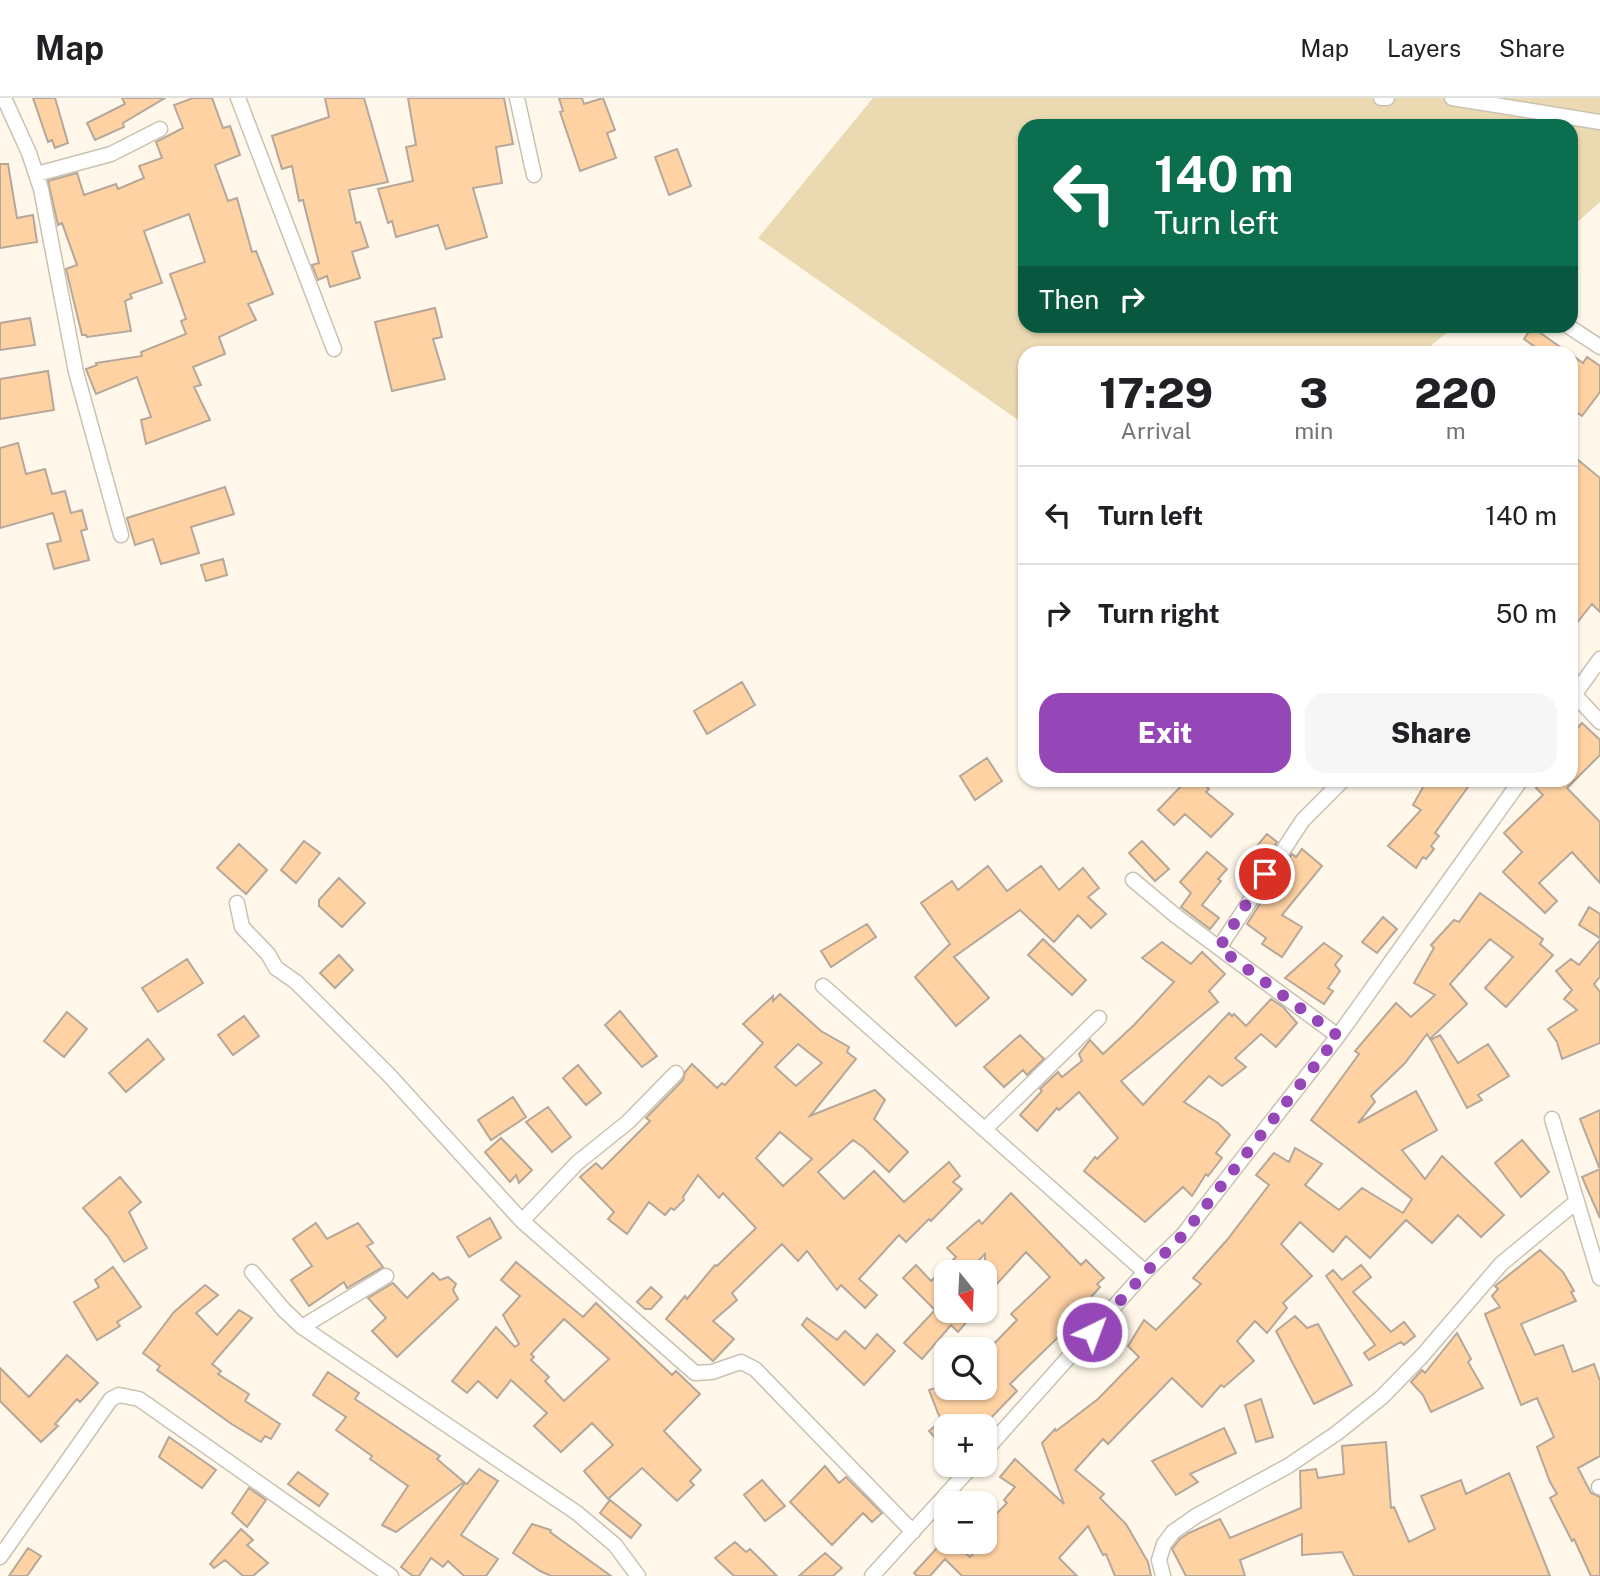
<!DOCTYPE html>
<meta charset="utf-8">
<style>
:root{--surface:#fff;--page:#f6f6f6;--text:#202124;--muted:#757577;--line:#e0e0e0;--accent:#9547b7}
body{margin:0;font-family:"Public Sans",sans-serif;background:var(--page);color:var(--text);height:100vh;display:flex;flex-direction:column;font-size:26px;white-space:nowrap}
*{box-sizing:border-box;margin:0}
p{font-size:23px;color:var(--muted)}
.icon{flex:none;width:38px;height:38px;fill:none;stroke:currentColor;stroke-width:2;stroke-linecap:round;stroke-linejoin:round}
.map{position:relative;flex:1;overflow:hidden}
.side{position:absolute;left:1018px;top:248px;width:560px;height:441px;display:flex;flex-direction:column;background:var(--surface);border-radius:21px;box-shadow:0 2px 5px #0004}
.side>*{flex:none}
.hud{position:absolute;left:1018px;top:21px;width:560px;height:214px;border-radius:21px;box-shadow:0 2px 5px #0004;background:#0b6e4f;color:#fff;overflow:hidden}
.needle{width:46px;rotate:162deg}
.controls{position:absolute;left:934px;top:1162px;display:grid;gap:14px}
.controls a{display:grid;place-items:center;width:63px;height:63px;border-radius:14px;background:var(--surface);box-shadow:0 2px 5px #0004;font-size:35px}
.pin{position:absolute;display:grid;place-items:center;width:60px;height:60px;color:#fff;margin:-30px;border:4px solid #fff;border-radius:50%;box-shadow:0 2px 7px #0007}
.me{position:absolute;width:77px;margin:-38px;rotate:42deg;stroke-linejoin:round;filter:drop-shadow(0 0 5px #0008)}
.turn{display:flex;align-items:center;gap:24px;height:147px;padding:0 21px;font-size:32px}
.turn .icon{width:91px;height:91px;stroke-width:2.5}
.turn b{display:block;font-size:49px;line-height:60px}
.then{display:flex;align-items:center;height:66px;padding:0 21px;background:#0003;gap:14px;font-size:26px}
.eta{display:flex;justify-content:space-evenly;align-items:center;height:119px;text-align:center}
.eta b{font-size:42px;font-weight:800;line-height:49px}
.action{display:flex;gap:14px;margin-top:auto;padding:14px 21px}
.action a{flex:1;height:80px;border-radius:21px;background:var(--accent);color:#fff;font-size:28px;font-weight:800;line-height:80px;text-align:center}
.action a+a{background:var(--page);color:var(--text)}
ul{padding:0;list-style:none}
li{display:flex;align-items:center;gap:21px;height:98px;padding:0 21px;border-top:2px solid var(--line)}
li div{flex:1}
li b{display:block;font-size:26px}
li em{font-style:normal}
header{display:flex;align-items:center;gap:42px;box-sizing:border-box;height:98px;padding:0 35px;background:var(--surface);border-bottom:2px solid var(--line)}
header strong{font-size:33px}
nav{display:flex;gap:38px;margin-inline-start:auto;font-size:24px}
.map>svg:first-child{display:block}
.green{fill:#ebd9b2}
.building{fill:#ffd2a3;stroke:#b5a799;stroke-width:2;fill-rule:evenodd}
.lines{fill:none;stroke-linecap:round;stroke-linejoin:round}
.minor-casing{stroke:#cac2b1;stroke-width:17}
.minor{stroke:#fff;stroke-width:14}
.route{stroke:#9547b7;stroke-width:12;stroke-dasharray:0 21.6}
</style>
<header>
<strong>Map</strong>
<nav><a>Map</a><a>Layers</a><a>Share</a></nav>
</header>
<div class="map">
<svg width="1600" height="1478" viewBox="0 0 1600 1478">
<rect width="100%" height="100%" fill="#fff8ea"/>
<path class="green" d="M873,0h727v104l-28,25v-101h-546v200h429l-33,27 -396,1 -1,71 -267,-187z"/>
<path class="building" d="M33,0h22l13,45 -13,5 -3,-8 -4,2z
M122,0h43l-42,25 1,4 -29,13 -8,-17 38,-19z
M193,0h19l11,30 7,-2 10,29 -25,10 13,36 9,-3 15,54 4,-1 17,43 -25,10 8,16 -37,17 6,17 -32,13 8,18 -7,2 16,33 -64,24 -5,-24 10,-3 -14,-40 -41,17 -10,-25 11,-4 -1,-2 46,-7 -1,-4 45,-18 -5,-13 5,-2 -16,-45 35,-12 -16,-48 -45,17 18,52 -32,11 2,4 -7,3 6,30 -44,6 -1,-2h-4l-16,-66 11,-4 -15,-42 -4,2 -10,-44 29,-8 7,22 32,-11 2,5 26,-11 -5,-12 23,-8 -6,-16 27,-14 -9,-23z
M325,0h39l24,84 -39,8 7,33 4,-1 8,25 -16,5 8,26 -30,9 -3,-11 -9,4 -6,-15 7,-2 -16,-63 -4,1 -7,-35 -10,3 -10,-33 57,-19z
M408,0h96l9,46 -17,3 6,36 -29,5 14,49 -41,12 -8,-24 -42,12 -4,-16 -4,2 -10,-34 35,-8 -7,-34 10,-2z
M559,0h23l2,6 19,-6 12,32 -8,3 9,25 -36,13 -20,-59 3,-1z
M677,51l14,37 -22,9 -14,-38z
M0,66h8l9,54 16,-3 4,27 -37,6z
M435,210l7,29 -9,2 12,40 -53,12 -17,-69z
M30,220l5,27 -35,5v-27z
M1532,229l38,27h-25l-21,-15z
M1572,257l11,8 4,-6 13,9v26l-18,24 -10,-7z
M48,273l6,39 -54,9v-40z
M18,345l8,31 19,-5 7,25 13,-3 6,22 11,-3 5,19 -6,2 8,29 -35,9 -7,-25 14,-3 -8,-28 -53,15v-80z
M1572,357l28,23v134l-8,-8 -20,25z
M225,389l9,27 -43,13 8,26 -38,11 -8,-25 -18,6 -8,-27z
M223,461l4,16 -21,6 -5,-16z
M742,584l13,23 -48,29 -13,-23z
M1582,625l18,17v15l-33,33 33,34v61l-28,-31 -33,31 18,18 -12,12 -42,-41 19,-20 -18,-19 39,-38 -7,-7 8,-8h28v-46z
M987,660l15,23 -27,19 -15,-24z
M1187,682h13l9,9 -3,3 27,22 -22,23 -26,-23 -11,11 -16,-15z
M1427,682h46l-38,53 4,3 -8,10 3,3 -8,10 -3,-2 -7,11 -28,-22 33,-36 -8,-5z
M1267,736l10,8 -18,27 -13,-10z
M304,743l16,12 -24,30 -15,-13z
M1142,743l27,28 -14,12 -26,-28z
M239,746l28,26 -21,24 -29,-26z
M1302,751l20,17 -40,49 20,12 -20,30 -20,-13 4,-6 -19,-14 45,-70 4,3z
M1207,754l20,17 -9,10 3,2 -19,24 17,13 -9,11 -29,-22 10,-14 -11,-11z
M988,768l19,25 34,-25 18,24 24,-22 16,20 -11,9 18,17 -15,14 -13,-13 -24,27 -34,-32 -66,47 35,41 -33,28 -41,-49 35,-33 -29,-41 31,-22 6,9z
M339,780l26,25 -23,24 -23,-21v-6z
M1480,795l63,46 -3,5 13,11 -47,52 -21,-19 28,-31 -23,-18 -40,45 17,20 -37,35 -3,-5 -22,29 -34,33 4,6 -17,21 58,-32 21,39 -35,20 23,29 17,-23 62,59 -23,22 -23,-22 -26,28 -26,-23 -36,38 -24,-22 -13,16 -33,-30 -19,22 31,32 -29,27 4,5 -20,25 -12,-12 -18,20 17,20 -30,26 -3,-2 -19,22 -30,-29 -64,66 -5,-5 -28,31 29,24 -4,4 26,26 22,38 3,14h-36l-9,-22 -3,1 -15,-29 -29,32 18,18h-115l-17,-17 -15,17h-13l-3,-3 33,-36v5h6l17,15 15,-15v-17l22,-22 -3,-3 11,-13 -15,-10 15,-18 49,45 -22,-61 13,-14 1,2 42,-32 41,-42 -11,-11 16,-26 12,10 45,-46 -8,-6 34,-38 42,-55 -13,-10 18,-22 15,9 6,-14 27,16 -17,21 34,25 23,-22 41,25 9,-14 -101,-79 48,-66 -4,-3 41,-48 15,14 24,-22 -21,-12 20,-35 -3,-3 23,-25 5,2z
M1589,809l11,7v24l-21,-13z
M1383,819l14,12 -20,24 -15,-11z
M867,826l9,13 -45,30 -10,-16z
M1043,841l43,41 -14,15 -44,-40z
M1600,842v37l-6,7 6,8v51l-38,16 -5,-17 -9,-13 29,-19 -13,-11 8,-9 -16,-19 15,-12 8,6z
M1162,844l29,22 11,-12 23,22 -16,17 9,11 -97,79 22,24 86,-92 3,3 2,-2 12,12 25,-27 12,8 14,16 -21,24 -15,-13 -26,24 11,9 -24,19 -13,-10 -25,26 34,21 12,12 -14,18 6,5 -14,18 -2,-2 -14,22 -9,-9 -38,35 -61,-51 11,-14 2,2 21,-21 -39,-46 -20,18 -2,-2 -20,23 -17,-16 22,-24 -2,-2 18,-17 4,5 20,-16 -3,-7 11,-14 13,14 31,-29 40,-43 -32,-24z
M1324,845l18,13 -7,9 5,6 -12,17 5,3 -9,13 -39,-26z
M339,857l14,15 -18,18 -15,-15z
M187,861l16,24 -45,29 -16,-24z
M780,896l41,37 28,16 -2,5 9,7 -46,57 65,-26 10,10 -11,19 34,33 -19,20 -26,-25 -10,-7 -35,32 26,27 30,-28 30,31 45,-40 11,14 -7,6 9,7 -31,32 -2,-2 -23,23 -7,-7 -40,44 18,16 -12,13 -24,-23 -4,5 -30,-39 -9,10 -16,-17 -50,49 5,7 -24,21 21,18 -21,22 -47,-42 19,-23 2,3 28,-34 2,1 39,-38 -33,-35 -4,5 -21,-23 -15,22 1,3 -10,10 -3,-2 -6,7 -16,-13 -22,32 -19,-15 6,-7 -34,-35 16,-14 6,6 48,-48 -4,-3 37,-38 2,-8 7,-8 25,24 5,-5 3,2 38,-42 -20,-19 30,-28v5zM798,946l24,19 -26,23 -21,-19zM780,1034l32,27 -29,27 -27,-28z
M620,913l37,45 -15,11 -37,-42z
M67,914l20,17 -23,28 -20,-16z
M244,918l15,20 -26,19 -15,-20z
M1020,937l24,24 -17,16 -4,-5 -19,17 -20,-20z
M1440,937l18,28 30,-19 21,32 -31,19 4,5 -15,8 -36,-68z
M148,941l16,20 -38,33 -17,-19z
M578,967l23,28 -15,12 -23,-27z
M513,999l13,20 -35,23 -13,-20z
M548,1009l23,30 -19,15 -26,-30z
M1600,1012v57h-1l-19,-48z
M501,1040l31,32 -13,13 -3,-8 -6,7 -25,-30z
M1522,1042l27,32 -28,25 -26,-34z
M1600,1071v49l-18,-41z
M120,1079l21,25 -12,10 18,36 -23,14 -16,-25 -25,-29z
M1011,1095l70,72 5,-5 18,18 -7,6 3,3 -24,27 3,3 -69,67 7,7 -34,35h-36v25l-18,-20 12,-10 -12,-31 18,-6v4h38v-35l32,-33 -6,-6 39,-37 -24,-25 -41,45v-43l-18,18h-20v39h29l-18,21 -7,-7 -29,34 -18,-16 31,-33 -32,-32 13,-13 15,16 25,-24 -9,-9 32,-28 3,4z
M490,1120l11,20 -32,19 -12,-20z
M316,1125l11,16 31,-16 15,20 -6,3 16,21 -36,21 -3,-6 -35,24 -18,-26 21,-14 -19,-27z
M1540,1152l23,22 11,19 -3,1 5,9 -55,23 14,31 28,-10 10,27 21,-8 6,17v75l-22,12 13,25 9,4v79h-9l-17,-37 -2,2 -22,-43 7,-4 -7,-12 -13,-35 17,-10 -17,-39 -16,7 -36,-91 15,-7 -8,-11 6,-7 -3,-3z
M516,1164l67,55 13,-14 76,72 4,-4 24,23 -36,37 37,39 -11,11 4,4 -17,16 -35,-33 -34,31 -24,-28 29,-26 -21,-22 -31,29 -27,-26 13,-13 -36,-33 -14,18 -19,-17 -11,12 -15,-12 44,-54 19,20 4,-3 -16,-29 17,-19 -19,-16zM564,1221l45,40 -45,42 -19,-20 4,-4 -18,-17 3,-3 -3,-3z
M1361,1167l10,12 -18,15 38,40 13,-10 11,14 -11,9 -3,-3 -32,18 -5,-7 11,-8 -49,-69 7,-6 9,10z
M113,1169l28,40 -24,15 3,4 -23,14 -23,-38 25,-15 -4,-7z
M433,1175l7,7 8,-3 8,7 -3,6 5,9 -61,58 -25,-26 14,-13 -18,-20 25,-15 14,15z
M205,1187l13,10 -22,18 21,22 22,-25 13,8 -40,46 9,7 -3,3 31,20 -4,7 35,23 -9,15 -6,-3 -4,6 -31,-19 -73,-53 3,-4 -17,-13 31,-41z
M651,1189l11,10 -11,12h-6l-8,-7z
M1295,1218l12,12 11,-4 34,61 -38,19 -38,-73z
M807,1220l30,22 8,-9 20,18 12,-15 18,17 -31,34 -62,-60z
M1457,1235l14,26 -3,3 15,26 -52,24 -8,-17 -12,-13 11,-12 3,3z
M67,1257l31,28 -18,19 -3,-3 -22,25 3,2 -17,16 -41,-41v-33l29,29z
M328,1274l31,21 -4,6 85,57 -3,3 27,23 -68,50 -14,-7 26,-39 -38,-27 2,-3 -36,-26 10,-13 -33,-22z
M1261,1301l12,38 -17,5 -11,-37z
M1224,1330l12,25 -46,21 8,8 -22,13 -24,-34z
M169,1339l47,33 -14,18 -43,-31z
M1386,1344l5,66 3,-1 15,35 26,-13 -14,-33 40,-16 5,14 43,-21 41,103h-196l-12,-24 -40,3v-21l-62,26 5,16h-59l-14,-27 8,-10 9,-6 31,-14 10,19 71,-30 -1,-37 16,-2 2,9 26,-4 -2,-28z
M825,1368l14,17 7,-6 36,36 -10,9 -9,-9 -31,32 -42,-43z
M479,1371l19,12 -37,54 37,24 -12,17h-22l-16,-15 -5,6 -12,-9 -12,18h-6l-12,-9 64,-84 2,1z
M298,1374l30,22 -9,12 -31,-22z
M762,1382l23,26 -20,15 -21,-26z
M249,1390l17,12 -19,27 -15,-14z
M610,1402l31,25 -10,13 -31,-25z
M532,1426l19,6 -1,2 61,44h-60l-11,-5 -27,-18z
M241,1431l12,11 -6,5 21,18 -15,13h-10l-18,-16 -11,8 -4,-4z
M735,1444l11,10 4,-3 27,27h-43l-19,-18z
M28,1450l13,8 -14,20h-18z
M825,1455l17,15 -9,8h-34z"/>
<g class="lines">
<g class="minor-casing">
<path id="minor" d="M4,0l25,55 12,36 35,183 45,163
M238,0l96,251
M517,0l17,77
M1381,0h6
M1452,0l148,24
M37,76l74,-20 49,-25
M1568,228l32,21
M1574,596l26,28
M1572,600l28,-39
M1133,782l43,36 162,120
M237,805l5,24 26,27 8,14 20,14 93,93 133,146
M1219,850l84,-128 40,-40
M823,888l322,286
M676,975l-48,49 -51,41 -55,58 173,152 17,-1 29,-10 14,7 158,163
M1552,1021l48,159
M985,1031l114,-111
M252,1174l32,38 18,17 275,186 38,32 23,31
M302,1229l84,-51
M985,1353l160,-179 38,-37 155,-199 183,-256
M1599,1389h1
M0,1459l111,-158 8,-4 20,4 252,177
M872,1478l101,-111
M1163,1478l-4,-16 5,-16 9,-12 23,-16 92,-50 49,-33 45,-36 40,-41 79,-92 75,-62"/>
</g>
<use href="#minor" class="minor"/>
</g>
<g class="lines">
<path class="route" d="M1092,1234l54,-60 37,-37 155,-199 -119,-88 46,-74"/>
</g>
</svg>
<div class="controls">
<a><svg class="needle" viewBox="-14 -14 28 28"><path d="M0-13l5 13h-10z" fill="#e53935"/><path d="M0 13l5-13h-10z" fill="#757577"/></svg></a>
<a><svg class="icon" aria-label="search" viewBox="0 0 24 24"><circle cx="10" cy="10" r="6"/><path d="M15 15l6 6"/></svg></a>
<a>+</a>
<a>−</a>
</div>
<div class="pin" style="left:1265px;top:776px;background:#d93025"><svg class="icon" aria-label="arrive" viewBox="0 0 24 24"><path d="M6 21V4h12l-3 4 3 4H6"/></svg></div>
<svg class="me" style="left:1092px;top:1234px" viewBox="-20 -20 40 40"><circle r="17" fill="#9547b7" stroke="#fff" stroke-width="3"/><path d="M0-11L8 9 0 5-8 9z" fill="#fff"/></svg>
<div class="hud">
<div class="turn"><svg class="icon" aria-label="left" viewBox="0 0 24 24"><path d="M17 20v-9H6M10 6l-5 5 5 5"/></svg><div><b>140 m</b>Turn left</div></div>
<div class="then">Then<svg class="icon" aria-label="right" viewBox="0 0 24 24"><path d="M7 20v-9h11M14 6l5 5-5 5"/></svg></div>
</div>
<section class="side">
<div class="eta">
<div><b>17:29</b><p>Arrival</p></div>
<div><b>3</b><p>min</p></div>
<div><b>220</b><p>m</p></div>
</div>
<ul>
<li><svg class="icon" aria-label="left" viewBox="0 0 24 24"><path d="M17 20v-9H6M10 6l-5 5 5 5"/></svg><div><b>Turn left</b></div><em>140 m</em></li>
<li><svg class="icon" aria-label="right" viewBox="0 0 24 24"><path d="M7 20v-9h11M14 6l5 5-5 5"/></svg><div><b>Turn right</b></div><em>50 m</em></li>
</ul>
<div class="action"><a>Exit</a><a>Share</a></div>
</section>
</div>
